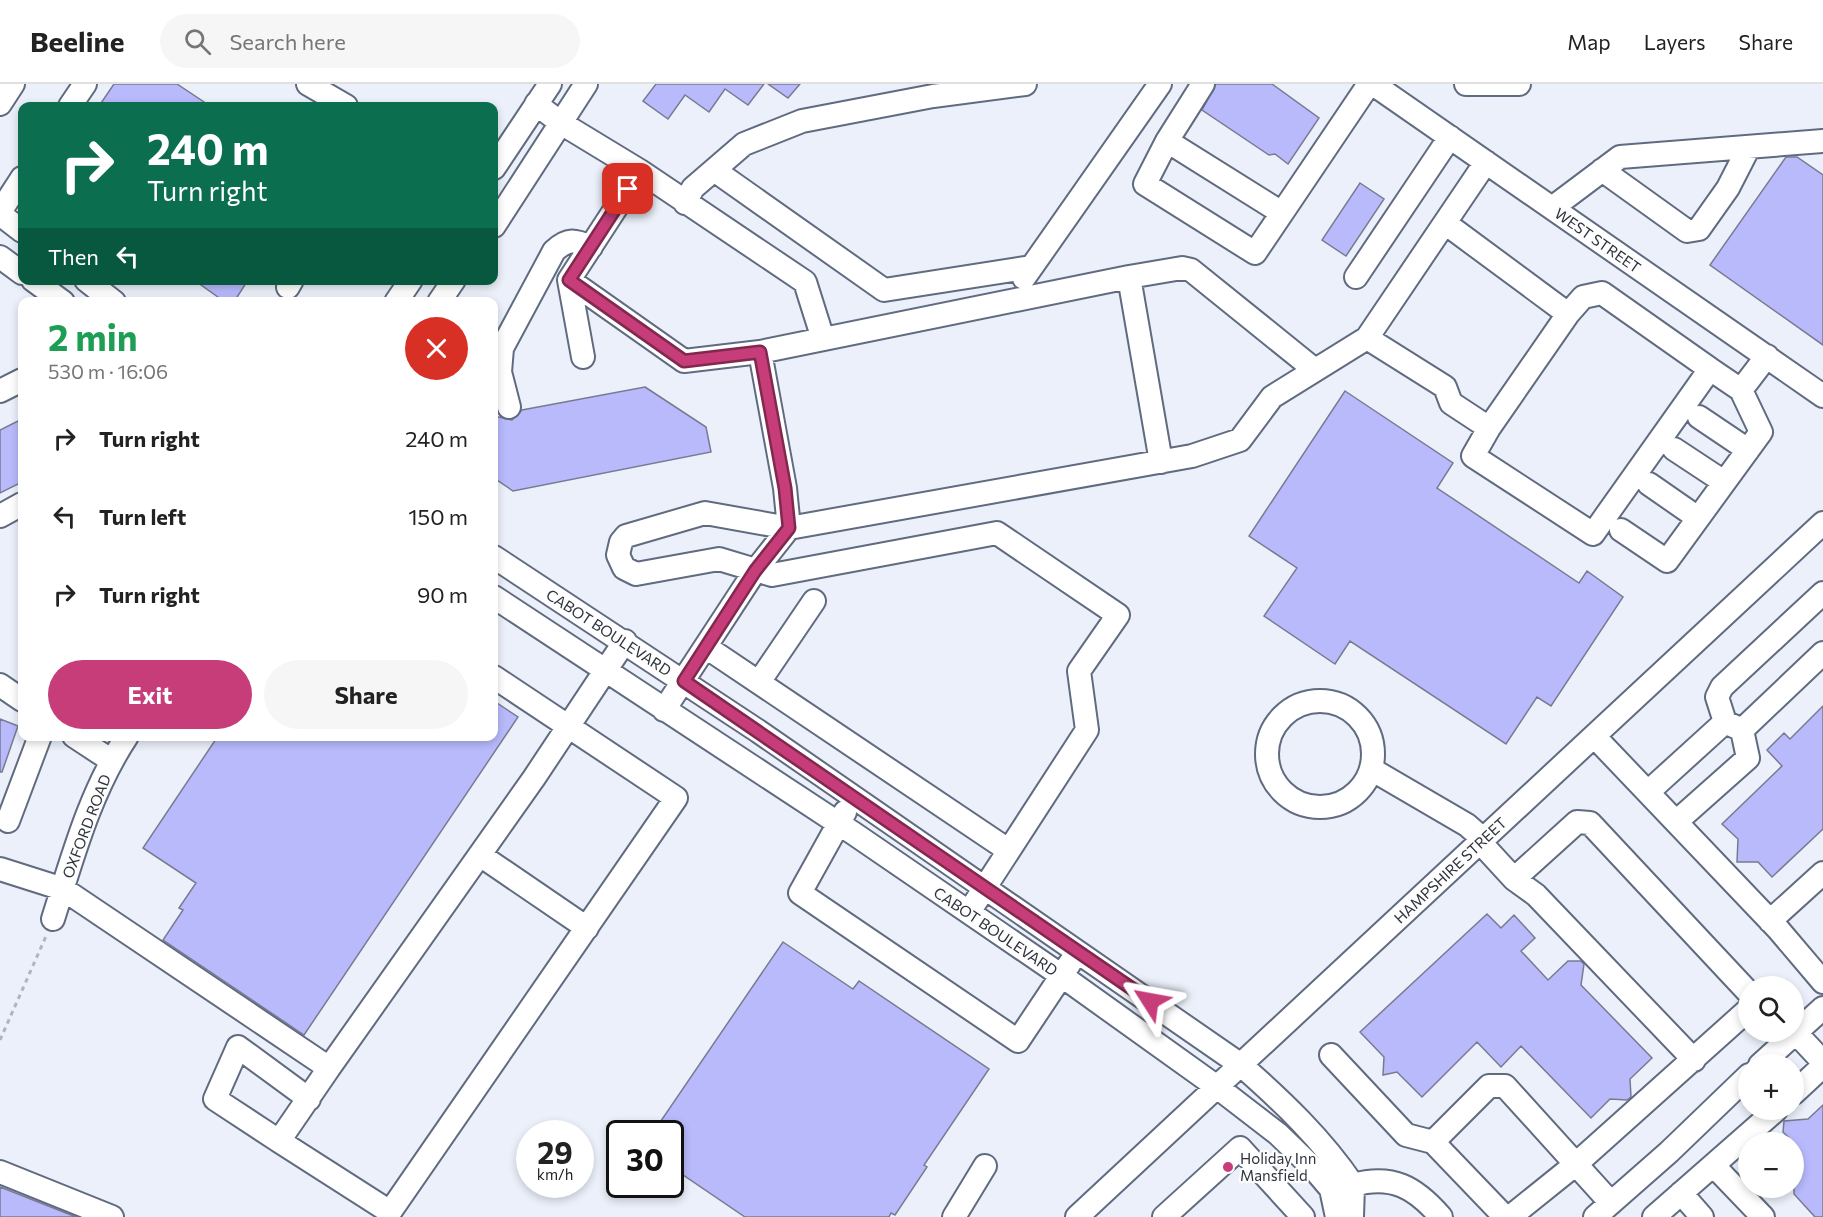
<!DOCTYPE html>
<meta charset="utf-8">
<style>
:root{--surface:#fff;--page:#f6f6f6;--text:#222;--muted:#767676;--line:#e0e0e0;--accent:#c63d7a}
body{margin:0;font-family:Commissioner,sans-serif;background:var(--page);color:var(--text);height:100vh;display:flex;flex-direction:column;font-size:22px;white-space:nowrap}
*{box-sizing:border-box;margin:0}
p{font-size:20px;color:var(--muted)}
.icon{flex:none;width:33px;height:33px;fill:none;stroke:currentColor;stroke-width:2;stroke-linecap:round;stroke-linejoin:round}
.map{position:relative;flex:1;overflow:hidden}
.drawer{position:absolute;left:18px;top:213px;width:480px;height:444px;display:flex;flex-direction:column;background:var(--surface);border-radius:12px;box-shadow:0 3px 9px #0003}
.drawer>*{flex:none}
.top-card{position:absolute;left:18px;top:18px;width:480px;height:183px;border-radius:12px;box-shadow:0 3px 9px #0003;background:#0b6e4f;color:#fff;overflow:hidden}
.fabs{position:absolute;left:1738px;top:892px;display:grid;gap:12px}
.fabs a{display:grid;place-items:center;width:66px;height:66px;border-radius:50%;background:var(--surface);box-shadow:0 3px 9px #0003;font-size:30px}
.speed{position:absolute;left:516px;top:1036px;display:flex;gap:12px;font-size:30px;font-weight:700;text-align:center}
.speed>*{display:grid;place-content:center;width:78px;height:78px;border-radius:50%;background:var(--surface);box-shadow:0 3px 9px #0003;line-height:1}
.speed small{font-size:15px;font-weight:400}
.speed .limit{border:3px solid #111;border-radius:9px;background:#fff;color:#111}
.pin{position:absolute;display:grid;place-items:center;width:51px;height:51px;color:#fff;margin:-26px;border-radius:12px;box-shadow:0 3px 9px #0006}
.me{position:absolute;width:66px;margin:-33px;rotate:304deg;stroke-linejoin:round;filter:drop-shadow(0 0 4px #0008)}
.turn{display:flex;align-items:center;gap:21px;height:126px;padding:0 30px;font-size:27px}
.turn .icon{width:78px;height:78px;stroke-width:2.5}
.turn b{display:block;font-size:42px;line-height:51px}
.then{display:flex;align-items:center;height:57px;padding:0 30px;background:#0003;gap:12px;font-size:22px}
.round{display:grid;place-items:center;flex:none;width:63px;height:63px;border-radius:32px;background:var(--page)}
.headline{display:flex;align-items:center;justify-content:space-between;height:102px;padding:0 30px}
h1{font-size:36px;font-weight:700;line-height:45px;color:#1e9e55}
.cta{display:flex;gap:12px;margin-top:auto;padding:12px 30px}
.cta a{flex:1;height:69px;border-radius:36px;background:var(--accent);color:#fff;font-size:24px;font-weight:700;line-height:69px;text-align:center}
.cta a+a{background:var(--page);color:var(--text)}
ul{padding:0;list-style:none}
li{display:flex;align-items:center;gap:18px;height:78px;padding:0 30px}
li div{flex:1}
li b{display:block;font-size:22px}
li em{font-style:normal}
header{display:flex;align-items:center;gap:36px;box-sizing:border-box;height:84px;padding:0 30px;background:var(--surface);border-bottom:2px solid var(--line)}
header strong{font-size:28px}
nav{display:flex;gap:33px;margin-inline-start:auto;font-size:21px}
.search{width:420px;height:54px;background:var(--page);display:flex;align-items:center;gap:15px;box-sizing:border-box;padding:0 21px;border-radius:33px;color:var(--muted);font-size:22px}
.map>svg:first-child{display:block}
.building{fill:#b8bafc;stroke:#797a91;stroke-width:1.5}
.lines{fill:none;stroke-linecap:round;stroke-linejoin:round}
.minor-casing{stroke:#606b80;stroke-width:26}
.path{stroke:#afb4be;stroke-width:3;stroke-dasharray:4.5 4.5;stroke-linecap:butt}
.minor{stroke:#fff;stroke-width:22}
.route-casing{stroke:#81284f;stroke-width:15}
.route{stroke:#c63d7a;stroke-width:10}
.poi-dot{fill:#c63d7a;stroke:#fdfdfd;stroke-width:2}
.labels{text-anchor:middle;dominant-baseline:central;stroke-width:4.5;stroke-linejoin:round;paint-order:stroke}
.street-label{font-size:15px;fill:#2d323b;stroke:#fdfdfd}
.poi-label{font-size:15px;fill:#2d323b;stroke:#fdfdfd;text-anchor:start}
</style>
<header>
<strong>Beeline</strong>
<div class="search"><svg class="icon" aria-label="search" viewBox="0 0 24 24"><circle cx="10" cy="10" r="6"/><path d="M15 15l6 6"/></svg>Search here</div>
<nav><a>Map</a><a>Layers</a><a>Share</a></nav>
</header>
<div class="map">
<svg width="1823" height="1133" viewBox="0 0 1823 1133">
<rect width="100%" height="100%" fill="#ebf0fa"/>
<path class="building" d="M114,0h63l33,22h-111z
M656,0h108l-16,21 -23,-16 -16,23 -24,-17 -17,24 -25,-18z
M768,0h32l-12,14z
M1216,0h56l47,34 -31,46 -13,-10 -6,1 -67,-45z
M1786,73h11l26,18v170l-113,-80z
M1360,99l24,16 -38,57 -24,-16z
M194,196h54l-14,22h-9z
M645,303l61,40 5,25 -198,39 -19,-13v-62l18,4 10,-10z
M1345,307l108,72 -16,25 142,95 8,-12 36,26 -72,109 -14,-9 -31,47 -156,-103 -15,23 -71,-48 33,-48 -48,-32z
M22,335v63l-22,11v-63z
M494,617l24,16 -214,318 -141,-95 20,-30 -4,-2 17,-25 -53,-35 75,-112h276z
M1823,622v123l-51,48 -14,-15h-21l1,-23 -16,-15 60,-58 -15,-16 17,-17 6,6z
M0,635l18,7 -16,46h-2z
M1487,830l14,14 13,-13 21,23 -14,13 27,29 20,-19h13l3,3 -3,21 71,73 -22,21 1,18 -4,3 -17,-1 -19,19 -70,-72 -20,21 -24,-25 -55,55 -25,-25 -14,3 1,-18 -24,-25z
M783,858l70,47 6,-8 130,88 -65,96 3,2 -32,48 -4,-2 -2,4h-144l-75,-51v-32h-18z
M1823,1021v112h-8l-21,-23v-51l-11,-11 1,-11 24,-2z
M0,1103l76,30h-76z"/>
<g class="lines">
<g class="minor-casing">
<path id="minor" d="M308,0l38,22
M1203,0l-36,57 115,72 87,-129
M1373,0l450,312
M1466,0h53
M0,20l13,-20
M536,20l25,19 79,48 -71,109 115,81 76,-9 25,136 4,40 -84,-15 -79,23 -5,6 -3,13 6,13 12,6 83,-15 53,16 225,-42 121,82 -39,56 8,59 -118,182
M70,22l15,-22
M1167,57l-22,43 110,69 27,-40
M1486,78l-119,176 78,49 6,16 38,25 -16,28 120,78 117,-165 31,21 26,-34
M494,84l56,-84
M714,86l170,120 147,-23
M1602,86l85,61 12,-2 29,-41 21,-41
M640,87l165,111 18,57
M685,119l8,-15 51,-44 58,-23 131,-25 92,-12
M1552,124l68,-51 203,-16
M0,128l22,-34
M0,130l22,17
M1445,139l123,91 15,-17 19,-4 108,76
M494,142l92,-142
M0,173l22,16
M1129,193l53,-9 9,2 124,100
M1356,193l94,-140
M1024,194l136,-194
M33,196l30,22
M86,196l28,22
M569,196l14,77
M288,203l4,-7
M396,218l15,-22
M439,218l15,-22
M760,268l369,-75 32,185
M0,307l22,-11
M509,323l-9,-35 2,-24 52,-97c14,-13 21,-11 37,-4
M1699,333l49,33
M1489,344l79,-114
M1674,365l50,33
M1649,400l49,34
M0,432l22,-12
M1621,446l46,31 94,-129 -20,-42
M494,473l264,174 483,334c41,36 81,74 112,120 39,-11 62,2 88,32
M494,513l359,236 209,143 155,111 61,47 36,35 17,20 6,28
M706,563l302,203
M759,598l55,-81
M0,601l22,15
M1267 670a53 53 0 1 1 106 0a53 53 0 1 1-106 0Z
M664,626l91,-139 34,-43 403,-72 48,-16 32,-43 95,-59
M1725,638l-8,-25 5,-10 101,-94
M74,652l38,25
M1594,652l184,193 45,53
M1371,685l96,56 16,14
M1648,708l77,-70 17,8 81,-77
M845,728l-45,81 218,148 52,-78
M8,737l32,-85
M1676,738l72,-64 -6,-28
M1480,758l34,37 63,-57 13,1 159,170
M480,771l107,73
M0,785l63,20 266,179 205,-290 91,-137
M1514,795l22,16 158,165
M53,835c20,-63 37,-127 74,-183
M1770,837l53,-48
M1796,949l27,29
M1331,971l75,80 27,7 56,-56h16l106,117
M1760,981l63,-57
M329,984l-50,73 111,71 286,-414 -182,-121
M1794,1009l29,-27
M279,1057l-64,-42 23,-52 71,52
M1433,1058l72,75
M1714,1082l49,51
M0,1088l112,45
M1338,1104l15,-3 -1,32
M1681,1109l21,24
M954,1133l31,-51
M1077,1133l746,-694
M1164,1133l76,-69 63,69
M1510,1133l66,-53 173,-155
M1595,1133l74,-65 80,-77
M1654,1133l122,-107"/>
</g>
<path class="path" d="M0,956l47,-106"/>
<use href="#minor" class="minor"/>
</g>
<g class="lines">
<g class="route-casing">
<path id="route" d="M628,105l-59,91 115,81 76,-9 25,136 4,40 -34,43 -71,110 466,320"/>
</g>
<use href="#route" class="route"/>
</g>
<circle class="poi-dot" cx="1228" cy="1083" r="6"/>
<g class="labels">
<g class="street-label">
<text transform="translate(1598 156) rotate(35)">WEST STREET</text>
<text transform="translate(609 548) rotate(33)">CABOT BOULEVARD</text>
<text transform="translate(86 742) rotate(-69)">OXFORD ROAD</text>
<text transform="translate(1450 786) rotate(-43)">HAMPSHIRE STREET</text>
<text transform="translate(996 847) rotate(34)">CABOT BOULEVARD</text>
</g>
<g class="poi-label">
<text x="1240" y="1074">Holiday Inn<tspan x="1240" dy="17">Mansfield</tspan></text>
</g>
</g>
</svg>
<div class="fabs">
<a><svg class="icon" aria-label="search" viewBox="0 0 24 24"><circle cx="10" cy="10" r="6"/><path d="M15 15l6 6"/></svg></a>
<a>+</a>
<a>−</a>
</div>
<div class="speed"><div>29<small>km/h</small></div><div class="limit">30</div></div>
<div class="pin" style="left:628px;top:105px;background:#d93025"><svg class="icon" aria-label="arrive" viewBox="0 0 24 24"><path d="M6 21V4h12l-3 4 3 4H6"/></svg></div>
<svg class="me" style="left:1150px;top:917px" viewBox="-20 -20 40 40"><path d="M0-17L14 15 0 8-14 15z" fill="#c63d7a" stroke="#fff" stroke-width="4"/></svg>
<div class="top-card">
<div class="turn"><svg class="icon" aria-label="right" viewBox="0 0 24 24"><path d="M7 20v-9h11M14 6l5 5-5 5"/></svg><div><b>240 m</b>Turn right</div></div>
<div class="then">Then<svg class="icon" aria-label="left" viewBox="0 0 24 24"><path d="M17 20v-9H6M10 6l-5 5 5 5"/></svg></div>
</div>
<section class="drawer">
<div class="headline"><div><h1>2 min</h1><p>530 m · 16:06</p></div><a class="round" style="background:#d93025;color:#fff"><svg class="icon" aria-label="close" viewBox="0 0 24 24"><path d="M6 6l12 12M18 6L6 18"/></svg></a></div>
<ul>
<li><svg class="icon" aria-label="right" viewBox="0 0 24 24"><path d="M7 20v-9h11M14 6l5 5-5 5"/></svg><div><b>Turn right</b></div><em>240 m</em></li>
<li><svg class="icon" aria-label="left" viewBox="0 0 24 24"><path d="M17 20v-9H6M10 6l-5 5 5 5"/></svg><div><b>Turn left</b></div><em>150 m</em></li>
<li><svg class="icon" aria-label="right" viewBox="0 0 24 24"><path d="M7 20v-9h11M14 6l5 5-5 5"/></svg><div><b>Turn right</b></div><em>90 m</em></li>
</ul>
<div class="cta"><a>Exit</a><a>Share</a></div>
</section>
</div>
